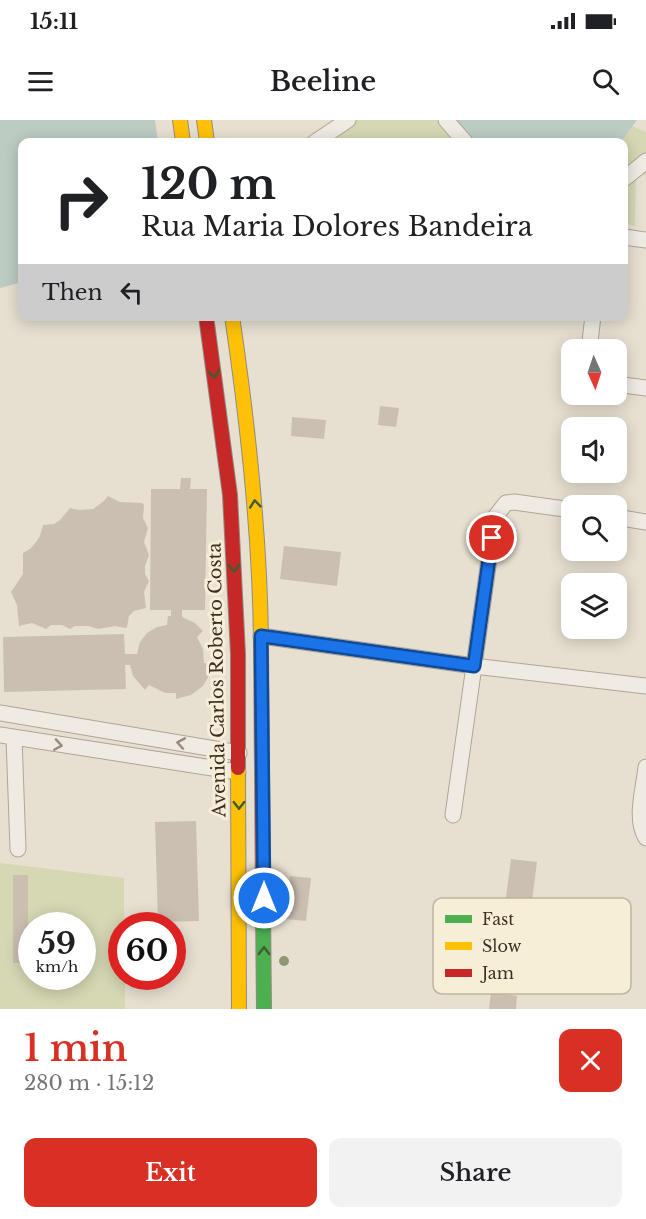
<!DOCTYPE html>
<meta charset="utf-8">
<style>
:root{--surface:#fff;--page:#f2f2f2;--text:#202124;--muted:#757577;--accent:#d93025}
body{margin:0;font-family:"Libre Baskerville",serif;background:var(--page);color:var(--text);height:100vh;display:flex;flex-direction:column;font-size:22px;white-space:nowrap}
*{box-sizing:border-box;margin:0}
p{font-size:20px;color:var(--muted)}
.icon{flex:none;width:33px;height:33px;fill:none;stroke:currentColor;stroke-width:2;stroke-linecap:round;stroke-linejoin:round}
.map{position:relative;height:889px;overflow:hidden}
.side{display:flex;flex-direction:column;background:var(--surface);flex:1}
.side>*{flex:none}
.top-card{position:absolute;left:18px;top:18px;width:610px;height:183px;border-radius:12px;box-shadow:0 3px 15px #0003;background:#fff;color:var(--text);overflow:hidden}
.needle{width:39px;rotate:177deg}
.controls{position:absolute;left:561px;top:219px;display:grid;gap:12px}
.controls a{display:grid;place-items:center;width:66px;height:66px;border-radius:12px;background:var(--surface);box-shadow:0 3px 15px #0003;font-size:30px}
.speed{position:absolute;left:18px;top:792px;display:flex;gap:12px;font-size:30px;font-weight:700;text-align:center}
.speed>*{display:grid;place-content:center;width:78px;height:78px;border-radius:50%;background:var(--surface);box-shadow:0 3px 15px #0003;line-height:1}
.speed small{font-size:15px;font-weight:400}
.speed .limit{border:9px solid #d22;background:#fff;color:#111}
.pin{position:absolute;display:grid;place-items:center;width:51px;height:51px;color:#fff;margin:-26px;border:3px solid #fff;border-radius:50%;box-shadow:0 2px 6px #0007}
.me{position:absolute;width:66px;margin:-33px;rotate:0deg;stroke-linejoin:round;filter:drop-shadow(0 0 4px #0008)}
.turn{display:flex;align-items:center;gap:21px;height:126px;padding:0 24px;font-size:27px}
.turn .icon{width:78px;height:78px;stroke-width:2.5}
.turn b{display:block;font-size:42px;line-height:51px}
.then{display:flex;align-items:center;height:57px;padding:0 24px;background:#0003;gap:12px;font-size:22px}
.round{display:grid;place-items:center;flex:none;width:63px;height:63px;border-radius:12px;background:var(--page)}
.summary{display:flex;align-items:center;justify-content:space-between;height:102px;padding:0 24px}
h1{font-size:36px;font-weight:600;line-height:45px;color:var(--accent)}
.cta{display:flex;gap:12px;margin-top:auto;padding:12px 24px}
.cta a{flex:1;height:69px;border-radius:12px;background:var(--accent);color:#fff;font-size:24px;font-weight:600;line-height:69px;text-align:center}
.cta a+a{background:var(--page);color:var(--text)}
.status{display:flex;justify-content:space-between;align-items:center;height:42px;padding:0 30px;background:var(--surface);direction:ltr}
.status svg{height:16px;fill:currentColor}
header{display:flex;justify-content:space-between;align-items:center;height:78px;padding:0 24px;background:var(--surface);font-size:27px;font-weight:600}
.map>svg:first-child{display:block}
.green{fill:#d6d7b3;fill-rule:evenodd}
.water{fill:#bcccc2}
.building{fill:#cbbfb2}
.lines{fill:none;stroke-linecap:round;stroke-linejoin:round}
.street-casing{stroke:#ada599;stroke-width:17}
.fast-casing{stroke:#928b80;stroke-width:16}
.slow-casing{stroke:#928b80;stroke-width:16}
.jam-casing{stroke:#928b80;stroke-width:16}
.street{stroke:#efebe3;stroke-width:15}
.fast{stroke:#4caf50;stroke-width:14}
.slow{stroke:#ffc107;stroke-width:14}
.jam{stroke:#c62828;stroke-width:14}
.tree{fill:#929673}
.oneway{stroke:#425b31}
.oneway2{stroke:#968c82}
.route-casing{stroke:#114b97;stroke-width:15}
.route{stroke:#1a73e8;stroke-width:10}
.labels{text-anchor:middle;dominant-baseline:central;stroke-width:6;stroke-linejoin:round;paint-order:stroke}
.street-label{font-size:18px;fill:#3d2e20;stroke:#f7eed8}
.key{fill:#f7eed8;stroke:#bfb4a1;stroke-width:1.5}
.key-label{font-size:16px;fill:#3d2e20}
</style>
<div class="status"><b>15:11</b><svg viewBox="0 0 49 12"><path d="M0 12V9h3v3zM5 12V6h3v6zM10 12V3h3v9zM15 12V0h3v12zM26 1h20v11H26zM47 4h2v5h-2z"/></svg></div>
<header><svg class="icon" aria-label="menu" viewBox="0 0 24 24"><path d="M4 6h16M4 12h16M4 18h16"/></svg>Beeline<svg class="icon" aria-label="search" viewBox="0 0 24 24"><circle cx="10" cy="10" r="6"/><path d="M15 15l6 6"/></svg></header>
<div class="map">
<svg width="646" height="889" viewBox="0 0 646 889">
<rect width="100%" height="100%" fill="#e7e0d1"/>
<path class="green" d="M334,0h120l20,22h-174z
M632,6l14,6v43l-10,1 -1,50 -11,-2v-82h-3z
M0,743l124,15v47l-2,1v50l3,1v32h-125zM32,806h50v50h-50z"/>
<path class="water" d="M0,0h155l3,22h-136v140l-22,6z
M454,0h183l-16,22h-147z"/>
<path class="building" d="M380,286l19,2 -3,19 -18,-2z
M292,297l34,3 -2,19 -33,-3z
M181,358h10l-1,11h17l-2,121h-23v7l13,6 8,8 -6,6 6,12 1,14 8,1 -2,10 -7,12 -12,9 -15,4v-6h-11l-16,-8 -4,5 -12,-14 -3,-11h-5l1,24 -122,3 -1,-55 121,-3 1,20h12l3,-12 7,-9 10,-6 10,-2 1,-9h3v-6h-21l1,-121h29z
M108,376l12,6 22,1 2,2 -1,13 5,10 -4,14 5,13 -4,11v8l4,7 -5,11 2,16 -12,3 -5,5 -2,11 -2,1 -10,-2 -17,3 -10,-3h-13l-5,3 -8,-4h-11l-5,4 -14,-6 -13,3 -2,-21 -6,-13 12,-18v-21l7,-4 6,-7 4,-6 3,-11 11,-1 6,-4 10,-12 9,2 14,-1 11,-8z
M284,426l57,6 -4,34 -57,-7z
M196,701l3,100 -41,1 -3,-100z
M511,739l26,3 -6,47 -26,-4z
M13,755h15v88h-15z
M290,756l21,2 -5,43 -21,-2z
M491,872l26,4 -1,13h-27z"/>
<g class="lines">
<g class="street-casing">
<path id="street" d="M446,0l19,22
M315,22l33,-22
M624,59l22,-18
M624,117l22,3
M589,230l4,-34
M616,264l30,4
M616,397l30,5
M261,516l213,30 172,20
M0,593l239,40
M0,615l238,37
M14,618l4,111
M646,647c-2,21 -12,52 0,71
M453,695l42,-298 11,-14 8,-1 58,8"/>
</g>
<g class="fast-casing">
<path id="fast" d="M263,790l1,99"/>
</g>
<g class="slow-casing">
<path id="slow" d="M180,0l3,22
M204,0l3,22
M232,196c16,108 28,217 29,326
M238,648l1,241"/>
</g>
<g class="jam-casing">
<path id="jam" d="M206,196l24,179 8,159v114
M261,522l2,268"/>
</g>
<use href="#street" class="street"/>
<use href="#fast" class="fast"/>
<use href="#slow" class="slow"/>
<use href="#jam" class="jam"/>
</g>
<circle class="tree" cx="284" cy="841" r="5"/>
<defs><path id="oneway-chevron" d="M-2-3.5L2.5 0L-2 3.5" fill="none" stroke-width="1.6" stroke-linecap="round" stroke-linejoin="round" transform="scale(1.5)"/></defs>
<g class="oneway">
<use href="#oneway-chevron" transform="translate(214 254) rotate(82)"/>
<use href="#oneway-chevron" transform="translate(255 384) rotate(-96)"/>
<use href="#oneway-chevron" transform="translate(234 448) rotate(87)"/>
<use href="#oneway-chevron" transform="translate(239 685) rotate(90)"/>
<use href="#oneway-chevron" transform="translate(264 831) rotate(-90)"/>
</g>
<g class="oneway2">
<use href="#oneway-chevron" transform="translate(181 623) rotate(-170)"/>
<use href="#oneway-chevron" transform="translate(58 625) rotate(9)"/>
</g>
<g class="lines">
<g class="route-casing">
<path id="route" d="M264,778l-3,-262 213,30 18,-128"/>
</g>
<use href="#route" class="route"/>
</g>
<g class="labels">
<g class="street-label">
<text transform="translate(217 560) rotate(-91)">Avenida Carlos Roberto Costa</text>
</g>
</g>
<rect x="433" y="778" width="198" height="96" rx="9" class="key"/>
<rect x="445" y="795" width="27" height="8" fill="#4caf50"/>
<rect x="445" y="822" width="27" height="8" fill="#ffc107"/>
<rect x="445" y="849" width="27" height="8" fill="#c62828"/>
<g class="key-label">
<text x="482" y="805">Fast</text>
<text x="482" y="832">Slow</text>
<text x="482" y="859">Jam</text>
</g>
</svg>
<div class="controls">
<a><svg class="needle" viewBox="-14 -14 28 28"><path d="M0-13l5 13h-10z" fill="#e53935"/><path d="M0 13l5-13h-10z" fill="#757577"/></svg></a>
<a><svg class="icon" aria-label="sound" viewBox="0 0 24 24"><path d="M4 9h4l5-4v14l-5-4H4zM17 9q2 3 0 6"/></svg></a>
<a><svg class="icon" aria-label="search" viewBox="0 0 24 24"><circle cx="10" cy="10" r="6"/><path d="M15 15l6 6"/></svg></a>
<a><svg class="icon" aria-label="layers" viewBox="0 0 24 24"><path d="M12 4l9 5-9 5-9-5zM3 14l9 5 9-5"/></svg></a>
</div>
<div class="speed"><div>59<small>km/h</small></div><div class="limit">60</div></div>
<div class="pin" style="left:492px;top:418px;background:#d93025"><svg class="icon" aria-label="arrive" viewBox="0 0 24 24"><path d="M6 21V4h12l-3 4 3 4H6"/></svg></div>
<svg class="me" style="left:264px;top:778px" viewBox="-20 -20 40 40"><circle r="17" fill="#1a73e8" stroke="#fff" stroke-width="3"/><path d="M0-11L8 9 0 5-8 9z" fill="#fff"/></svg>
<div class="top-card">
<div class="turn"><svg class="icon" aria-label="right" viewBox="0 0 24 24"><path d="M7 20v-9h11M14 6l5 5-5 5"/></svg><div><b>120 m</b>Rua Maria Dolores Bandeira</div></div>
<div class="then">Then<svg class="icon" aria-label="left" viewBox="0 0 24 24"><path d="M17 20v-9H6M10 6l-5 5 5 5"/></svg></div>
</div>
</div>
<section class="side">
<div class="summary"><div><h1>1 min</h1><p>280 m · 15:12</p></div><a class="round" style="background:#d93025;color:#fff"><svg class="icon" aria-label="close" viewBox="0 0 24 24"><path d="M6 6l12 12M18 6L6 18"/></svg></a></div>
<div class="cta"><a>Exit</a><a>Share</a></div>
</section>
